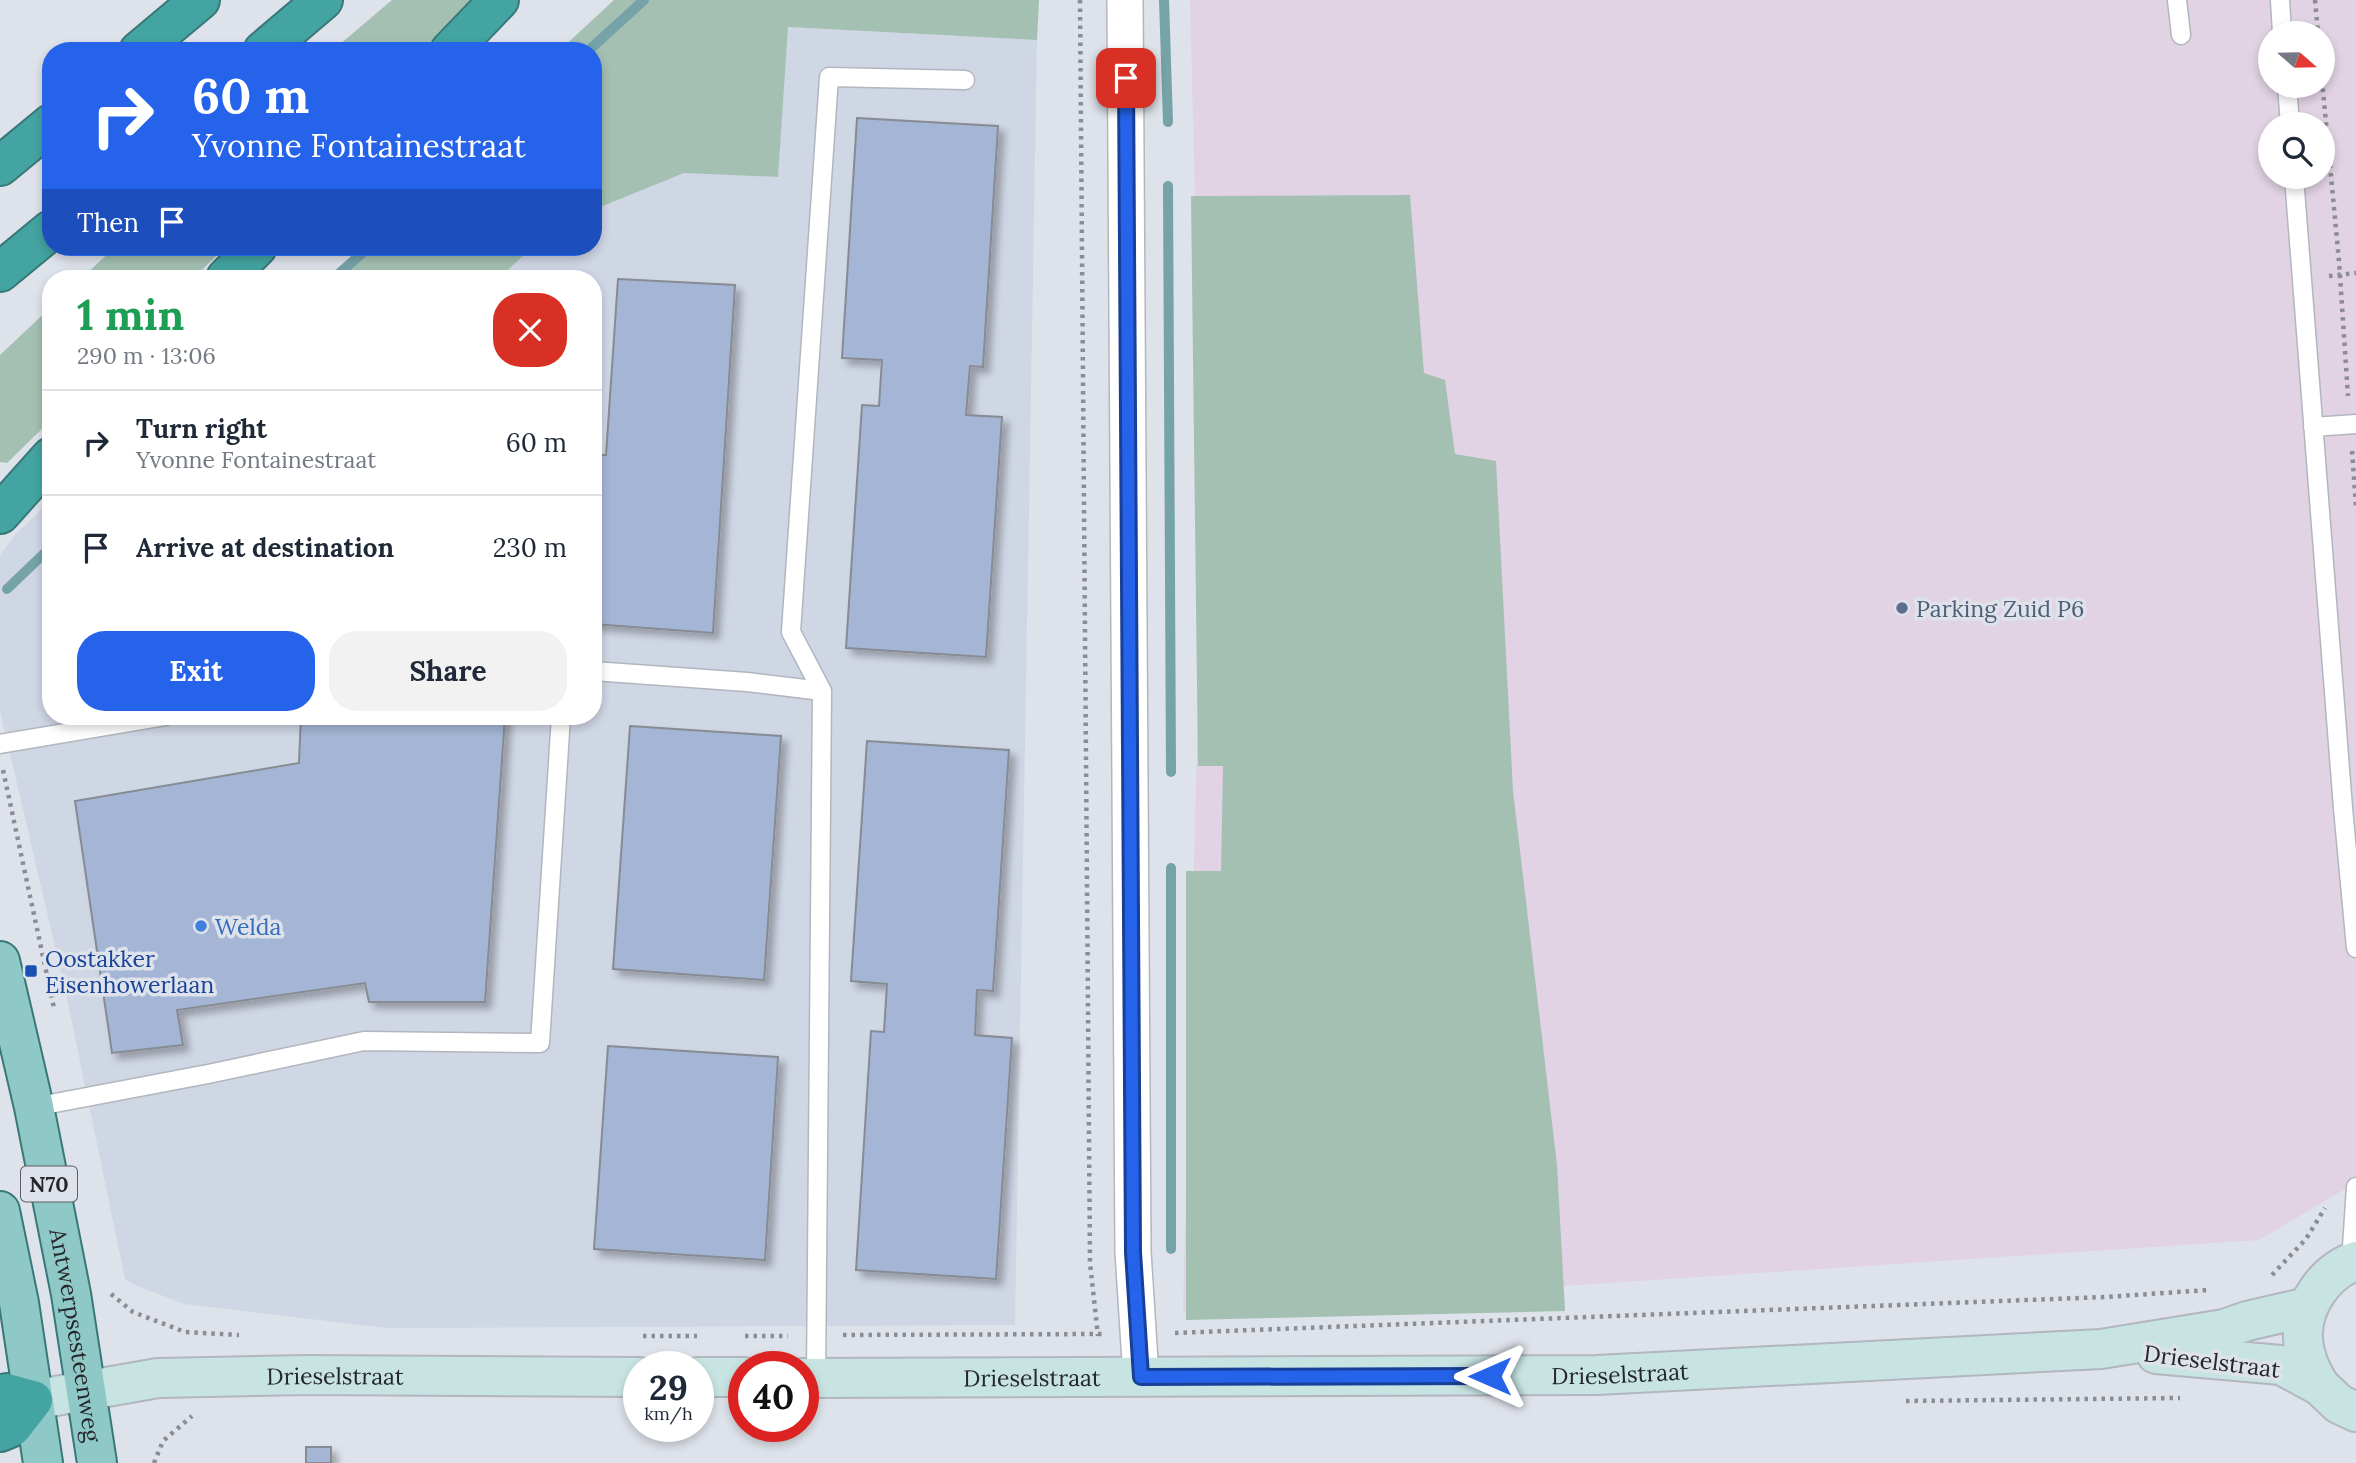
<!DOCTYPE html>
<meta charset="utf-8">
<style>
:root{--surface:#fff;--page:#f2f2f3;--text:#1f2937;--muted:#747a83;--line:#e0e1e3;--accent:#2563eb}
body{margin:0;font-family:Lora,serif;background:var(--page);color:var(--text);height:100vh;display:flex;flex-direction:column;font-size:26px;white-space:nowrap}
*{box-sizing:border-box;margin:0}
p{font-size:23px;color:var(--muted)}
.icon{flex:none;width:38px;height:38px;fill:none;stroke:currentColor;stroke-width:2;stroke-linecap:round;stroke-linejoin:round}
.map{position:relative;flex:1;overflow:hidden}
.drawer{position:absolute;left:42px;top:270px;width:560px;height:455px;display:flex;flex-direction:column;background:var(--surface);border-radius:28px;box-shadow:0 4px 10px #0003}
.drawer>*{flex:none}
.banner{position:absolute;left:42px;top:42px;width:560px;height:214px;border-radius:28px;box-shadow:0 4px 10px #0003;background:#2563eb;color:#fff;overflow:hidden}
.needle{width:46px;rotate:110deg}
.tools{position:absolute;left:2258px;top:21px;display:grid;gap:14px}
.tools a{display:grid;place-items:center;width:77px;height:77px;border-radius:50%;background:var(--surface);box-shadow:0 4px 10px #0003;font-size:35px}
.speed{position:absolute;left:623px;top:1351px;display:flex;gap:14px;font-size:35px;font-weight:700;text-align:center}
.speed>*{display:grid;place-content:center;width:91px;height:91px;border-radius:50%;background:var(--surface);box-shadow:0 4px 10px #0003;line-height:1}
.speed small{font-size:18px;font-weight:400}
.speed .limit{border:10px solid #d22;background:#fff;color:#111}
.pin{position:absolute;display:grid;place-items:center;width:60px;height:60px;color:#fff;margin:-30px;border-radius:14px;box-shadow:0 4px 10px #0006}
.me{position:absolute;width:77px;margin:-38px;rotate:270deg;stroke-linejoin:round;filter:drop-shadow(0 0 5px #0008)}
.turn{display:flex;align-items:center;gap:24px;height:147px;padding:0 35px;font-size:32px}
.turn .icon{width:91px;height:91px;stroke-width:2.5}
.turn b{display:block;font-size:49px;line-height:60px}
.then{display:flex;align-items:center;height:66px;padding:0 35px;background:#0003;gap:14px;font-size:26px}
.round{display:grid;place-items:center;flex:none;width:74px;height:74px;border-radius:28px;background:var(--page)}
.summary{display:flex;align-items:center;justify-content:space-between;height:119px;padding:0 35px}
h1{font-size:42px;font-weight:700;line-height:52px;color:#1e9e55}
.button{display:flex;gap:14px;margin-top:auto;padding:14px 35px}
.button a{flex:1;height:80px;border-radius:28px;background:var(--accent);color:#fff;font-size:28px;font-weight:700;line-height:80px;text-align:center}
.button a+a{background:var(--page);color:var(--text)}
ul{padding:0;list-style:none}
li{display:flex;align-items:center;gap:21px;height:105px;padding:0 35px;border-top:2px solid var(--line)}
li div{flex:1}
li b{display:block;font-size:26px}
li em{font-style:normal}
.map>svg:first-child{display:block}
.built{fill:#cfd6e4}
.industrial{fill:#e1d2e4;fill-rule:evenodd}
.green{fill:#a3c0b2}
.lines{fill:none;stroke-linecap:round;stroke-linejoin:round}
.stream{stroke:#75a3a8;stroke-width:10}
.building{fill:#a4b5d5;stroke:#878b92;stroke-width:2;filter:url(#shadow)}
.lane-casing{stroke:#b2b6be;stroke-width:21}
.street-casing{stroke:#b2b6be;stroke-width:38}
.secondary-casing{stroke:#b2b6be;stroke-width:42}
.primary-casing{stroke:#397878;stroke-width:42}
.highway-casing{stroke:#397878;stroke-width:42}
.path{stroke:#8a8d92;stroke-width:4.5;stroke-dasharray:3.5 5;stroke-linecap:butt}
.lane{stroke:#fff;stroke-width:18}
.street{stroke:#fff;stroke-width:35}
.secondary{stroke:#c7e4e3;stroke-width:38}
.primary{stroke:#8ec8c7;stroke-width:38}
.highway{stroke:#43a4a2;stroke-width:38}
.route-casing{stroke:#184099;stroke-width:18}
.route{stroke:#2563eb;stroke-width:12}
.service-dot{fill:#5c6f8a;stroke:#dee2ea;stroke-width:2.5}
.shop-dot{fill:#3f7fe0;stroke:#dee2ea;stroke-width:2.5}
.transit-dot{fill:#1a4fb4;stroke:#dee2ea;stroke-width:2.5}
.labels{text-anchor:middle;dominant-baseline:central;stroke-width:7;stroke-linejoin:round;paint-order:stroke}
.shield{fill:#dee2ea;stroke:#5d5f64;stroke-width:2}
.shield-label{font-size:21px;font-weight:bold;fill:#26272a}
.service-label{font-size:23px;fill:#4e5e75;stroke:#dee2ea;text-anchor:start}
.shop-label{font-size:23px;fill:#366cbe;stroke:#dee2ea;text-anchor:start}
.transit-label{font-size:23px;fill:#164399;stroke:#dee2ea;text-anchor:start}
.street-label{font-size:23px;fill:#26272a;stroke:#dee2ea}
</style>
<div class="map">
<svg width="2356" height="1463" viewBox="0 0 2356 1463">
<defs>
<filter id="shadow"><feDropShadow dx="6" dy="6" stdDeviation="3.5" flood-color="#0004"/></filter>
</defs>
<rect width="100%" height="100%" fill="#dee2ea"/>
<path class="built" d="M787,27l250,13 -22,1285 -629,3 -202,-24 -49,-19 -10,-6 -60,-290 -65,-278v-156l15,-20 36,-35v216h542v-438h-94l34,-31h60v-37l91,-37 94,4z"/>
<path class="industrial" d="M1190,0h1166v1185h-4l-93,55 -1076,71 20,-810zM2270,33h52v53h-52zM2270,124h52v53h-52z"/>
<path class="green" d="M392,0h82l-51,51h-91z
M614,0h425l-2,40 -249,-13 -10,150 -94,-4 -91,37v-159h-34z
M1410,195l14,178 21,7 10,74 41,7 17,330 44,374 8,146 -379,9v-449h35l2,-105h-25l-7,-570z
M115,247h110l-31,31h-112z
M356,247h177l-34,31h-150l-2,-8z
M51,307v113l-44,43 -7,-1v-107z"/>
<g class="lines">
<path class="stream" d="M1164,0l4,122
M588,51l56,-51
M1168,186l3,586
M334,278l35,-31
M7,589l44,-42
M1171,868v381"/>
</g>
<path class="building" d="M857,118l141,8 -15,241 -13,-1 -4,49 36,2 -16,240 -140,-9 16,-243 17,1 3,-46 -40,-2z
M618,279l117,6 -22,348 -120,-9v-169h13z
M301,716h204l-20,286h-116l-4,-19 -188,27 6,35 -71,8 -37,-252 224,-38z
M630,726l151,10 -17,244 -151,-11z
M867,741l142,9 -16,241 -16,-1 -2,45 37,3 -16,241 -140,-9 15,-239 13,1 3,-48 -36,-3z
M608,1046l170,11 -13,203 -171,-11z
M306,1447h25v16h-25z"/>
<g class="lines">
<g class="lane-casing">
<path id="lane" d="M2177,0l4,35
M2280,0l2,33
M2287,86l3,38
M2294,177l49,631 13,140
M2313,427l43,-3
M593,671l154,11 75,9
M0,744l166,-28
M34,1107l174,-33 156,-33 176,2 21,-327
M2351,1262l5,-75
M816,1378l6,-687 -31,-59 38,-555 136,3"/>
</g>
<g class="street-casing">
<path id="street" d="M1125,0l8,1252 8,125"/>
</g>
<g class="secondary-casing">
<g id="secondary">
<path d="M2156,1354l125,11 39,21 19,18 17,8"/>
<path d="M698,1377h46"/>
<path id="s1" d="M803,1378l794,-3 504,-26 123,-20 23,-8 61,-14"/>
<path d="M2320,1386c-9,-15 -16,-29 -17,-47 -2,-33 22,-68 53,-78"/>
<path id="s2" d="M33,1400l125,-22 149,-3 332,2"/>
</g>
</g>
<g class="primary-casing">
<g id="primary">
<path id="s3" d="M0,961l34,146 37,187 26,169"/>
<path d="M0,1211l19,92 24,160"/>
</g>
</g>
<g class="highway-casing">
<path id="highway" d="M139,51l61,-51
M263,51l60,-51
M450,51l49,-51
M0,166l51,-42
M0,272l51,-42
M226,278l31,-31
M0,514l51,-57
M0,1395l7,-2 26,7 -21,27 -12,5"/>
</g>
<path class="path" d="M1080,0l10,1263 8,73
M2315,0l3,33
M2322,80l17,181 9,135
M2329,276l27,-3
M2352,451l4,55
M3,770l51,238
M2272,1275l34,-36 19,-31
M111,1294l22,18 52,20 54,3
M1175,1333l930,-36 103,-7
M843,1335l260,-1
M643,1336h54
M745,1336h43
M1906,1401l274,-3
M154,1463l9,-22 29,-25"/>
<use href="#lane" class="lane"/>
<use href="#street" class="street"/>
<use href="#secondary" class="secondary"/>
<use href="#primary" class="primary"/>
<use href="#highway" class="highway"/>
</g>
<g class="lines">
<g class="route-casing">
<path id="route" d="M1126,78l7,1174 8,125 349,-1"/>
</g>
<use href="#route" class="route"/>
</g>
<circle class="service-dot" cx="1902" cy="608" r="7"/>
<circle class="shop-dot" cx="201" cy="926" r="7"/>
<rect class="transit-dot" x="24" y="964" width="14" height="14" rx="3.5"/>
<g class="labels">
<rect class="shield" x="21" y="1166.5" width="56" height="35" rx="5"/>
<g class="shield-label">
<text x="49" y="1184">N70</text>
</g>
<g class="service-label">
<text x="1916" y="608">Parking Zuid P6</text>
</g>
<g class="shop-label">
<text x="215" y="926">Welda</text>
</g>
<g class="transit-label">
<text x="45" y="958">Oostakker<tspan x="45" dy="26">Eisenhowerlaan</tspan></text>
</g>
<g class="street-label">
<text stroke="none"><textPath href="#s3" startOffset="382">Antwerpsesteenweg</textPath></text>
<text transform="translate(2212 1361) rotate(7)">Drieselstraat</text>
<text stroke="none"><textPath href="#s1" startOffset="817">Drieselstraat</textPath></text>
<text stroke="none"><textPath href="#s2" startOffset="304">Drieselstraat</textPath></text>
<text stroke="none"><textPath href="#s1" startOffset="229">Drieselstraat</textPath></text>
</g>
</g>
</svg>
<div class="tools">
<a><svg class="needle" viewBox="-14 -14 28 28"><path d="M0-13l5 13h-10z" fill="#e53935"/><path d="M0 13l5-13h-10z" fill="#747a83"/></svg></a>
<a><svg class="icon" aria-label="search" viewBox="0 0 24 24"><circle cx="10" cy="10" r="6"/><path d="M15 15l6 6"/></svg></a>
</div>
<div class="speed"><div>29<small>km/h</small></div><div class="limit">40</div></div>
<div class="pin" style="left:1126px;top:78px;background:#d93025"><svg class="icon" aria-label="arrive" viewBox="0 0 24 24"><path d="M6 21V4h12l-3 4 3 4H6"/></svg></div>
<svg class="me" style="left:1490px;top:1376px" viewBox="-20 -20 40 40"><path d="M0-17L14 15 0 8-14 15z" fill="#2563eb" stroke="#fff" stroke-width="4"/></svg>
<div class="banner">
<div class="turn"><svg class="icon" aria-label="right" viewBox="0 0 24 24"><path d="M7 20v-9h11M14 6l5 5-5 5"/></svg><div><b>60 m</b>Yvonne Fontainestraat</div></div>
<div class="then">Then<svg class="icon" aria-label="arrive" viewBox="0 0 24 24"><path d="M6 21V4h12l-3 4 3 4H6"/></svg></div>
</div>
<section class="drawer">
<div class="summary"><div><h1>1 min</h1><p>290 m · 13:06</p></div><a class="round" style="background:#d93025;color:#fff"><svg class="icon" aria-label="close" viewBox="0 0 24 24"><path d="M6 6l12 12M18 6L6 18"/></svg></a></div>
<ul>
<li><svg class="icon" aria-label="right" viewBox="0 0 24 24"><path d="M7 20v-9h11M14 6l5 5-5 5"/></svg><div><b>Turn right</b><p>Yvonne Fontainestraat</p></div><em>60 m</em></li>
<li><svg class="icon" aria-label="arrive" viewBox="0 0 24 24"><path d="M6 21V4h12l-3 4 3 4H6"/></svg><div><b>Arrive at destination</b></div><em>230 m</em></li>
</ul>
<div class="button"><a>Exit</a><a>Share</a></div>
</section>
</div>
